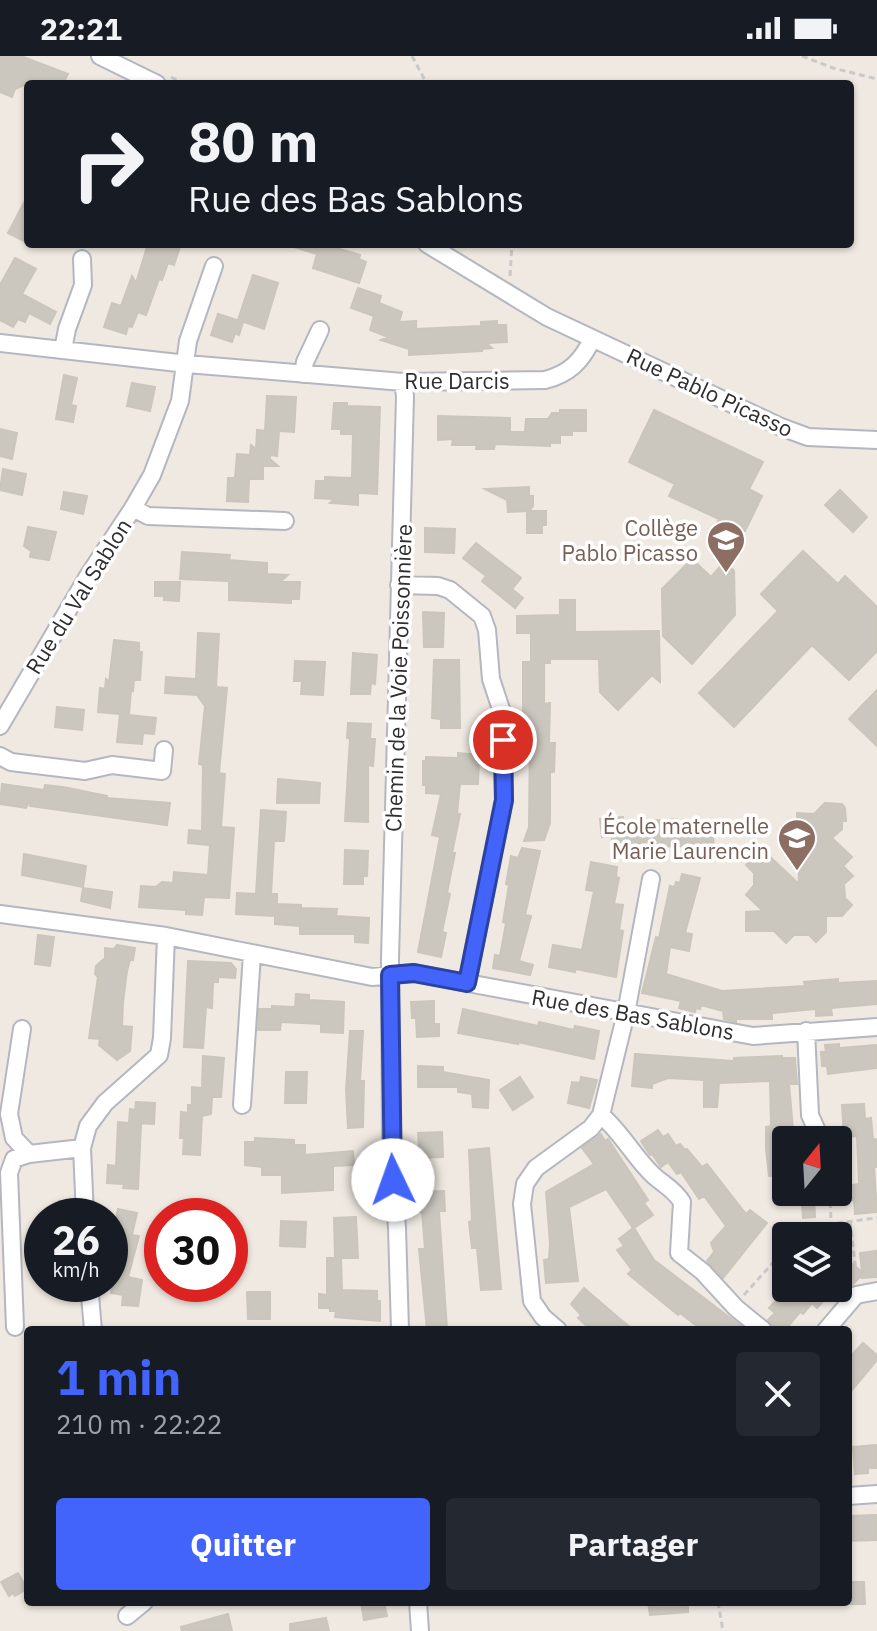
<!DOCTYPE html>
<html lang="fr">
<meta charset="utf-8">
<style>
:root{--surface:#171b24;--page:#242831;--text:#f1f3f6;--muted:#9ea1a6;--accent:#4264fb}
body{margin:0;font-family:"IBM Plex Sans",sans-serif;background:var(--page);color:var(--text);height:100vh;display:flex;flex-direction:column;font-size:30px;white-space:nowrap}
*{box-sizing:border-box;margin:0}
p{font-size:26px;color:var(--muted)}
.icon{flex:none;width:44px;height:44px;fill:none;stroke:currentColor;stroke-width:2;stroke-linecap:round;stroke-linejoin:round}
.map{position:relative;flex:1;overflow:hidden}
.sheet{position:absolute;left:24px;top:1270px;width:828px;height:280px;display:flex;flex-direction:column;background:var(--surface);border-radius:8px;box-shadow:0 2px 6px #0004}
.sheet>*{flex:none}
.hud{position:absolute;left:24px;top:24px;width:830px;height:168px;border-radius:8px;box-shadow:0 2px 6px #0004;background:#171b24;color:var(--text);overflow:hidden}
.needle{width:52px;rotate:18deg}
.fabs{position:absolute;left:772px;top:1070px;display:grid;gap:16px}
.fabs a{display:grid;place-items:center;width:80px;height:80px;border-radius:8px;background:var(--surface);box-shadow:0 2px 6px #0004;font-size:40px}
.speed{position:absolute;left:24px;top:1142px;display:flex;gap:16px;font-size:40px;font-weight:700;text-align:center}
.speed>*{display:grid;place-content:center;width:104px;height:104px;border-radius:50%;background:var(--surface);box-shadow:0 2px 6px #0004;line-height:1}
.speed small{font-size:20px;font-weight:400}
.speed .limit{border:12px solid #d22;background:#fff;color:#111}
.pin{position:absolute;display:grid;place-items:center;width:68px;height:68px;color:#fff;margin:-34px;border:4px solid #fff;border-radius:50%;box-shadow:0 2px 8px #0007}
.me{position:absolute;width:88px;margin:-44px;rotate:357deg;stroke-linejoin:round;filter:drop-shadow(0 0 6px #0008)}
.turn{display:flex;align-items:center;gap:28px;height:168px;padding:0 32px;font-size:36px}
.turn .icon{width:104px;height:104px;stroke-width:2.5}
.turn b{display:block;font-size:56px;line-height:68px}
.round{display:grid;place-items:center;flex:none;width:84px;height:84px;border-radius:8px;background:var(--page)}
.overview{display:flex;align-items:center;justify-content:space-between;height:136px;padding:0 32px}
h1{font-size:48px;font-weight:700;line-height:60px;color:var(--accent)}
.action{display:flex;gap:16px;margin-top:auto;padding:16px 32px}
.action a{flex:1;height:92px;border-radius:8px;background:var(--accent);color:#fff;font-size:32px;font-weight:700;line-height:92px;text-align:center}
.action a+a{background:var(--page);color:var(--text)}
.status{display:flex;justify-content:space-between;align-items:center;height:56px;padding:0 40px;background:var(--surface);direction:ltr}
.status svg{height:22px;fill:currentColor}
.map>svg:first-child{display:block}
.building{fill:#cbc7bf;stroke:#cbc5ba;stroke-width:2}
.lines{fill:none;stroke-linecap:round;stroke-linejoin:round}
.minor-casing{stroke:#b4b7c1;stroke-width:20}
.path{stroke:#c9c9c9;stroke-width:3;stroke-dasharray:6 4;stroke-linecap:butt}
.minor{stroke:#fff;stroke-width:16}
.route-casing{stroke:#2b41a3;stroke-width:20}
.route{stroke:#4264fb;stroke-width:14}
.labels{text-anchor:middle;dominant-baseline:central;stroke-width:7;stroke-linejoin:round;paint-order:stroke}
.street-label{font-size:22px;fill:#2e2e2e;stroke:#fff}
.education-label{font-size:22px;fill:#785e54;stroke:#fff;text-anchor:end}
</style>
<div class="status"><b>22:21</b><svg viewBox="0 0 49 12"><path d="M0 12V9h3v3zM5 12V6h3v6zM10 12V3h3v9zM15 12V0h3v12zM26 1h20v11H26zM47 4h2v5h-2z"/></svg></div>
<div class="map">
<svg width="877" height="1575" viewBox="0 0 877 1575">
<rect width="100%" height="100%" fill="#efe9e1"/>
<path class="building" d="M0,0h21l47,18 -5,10h-37l-11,5 -3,8 -12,-5z
M28,139v48l-20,-10z
M148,188h33l-7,21 -6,-2 -6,17 -3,-1 -13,36 -8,-3 -6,15 -4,-1 -2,8 -22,-7 8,-24 9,3 11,-30 4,7z
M294,188h39v3l27,8 -1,4 7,3 -7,21 -46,-15 4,-14 -23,-7z
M15,202l21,11 -14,25 34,18 -6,12 -21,-11 -4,9 -7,-3 -5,8 -13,-7v-35z
M253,219l25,8 -14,46 -26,-9z
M358,232l23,8 -2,7 23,9 -3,10 17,-1v8l65,-3v-4l16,-1v4h9l1,17 -21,1 6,5 -10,1v2l-73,4v-6l-28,-9 7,-3 -18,-7 4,-14 -23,-8z
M218,258l25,8 -4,13 -4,-2 -3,9 -21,-7z
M64,319l13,3 -6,27 5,1 -3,16 -17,-3z
M132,327l23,4 -5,24 -23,-5z
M267,340l29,1 -2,35 -15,-1 -2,25 -7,-1v4l8,7h-15v13h-14l-1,23 -21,-1 1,-23h7l2,-24 13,1 1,-10 5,4 1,-19 8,1z
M334,347h13v3l33,1 -3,87 -19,-1v12l-28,-2 4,-4 -19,-1 1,-17h9v-4l27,1 1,-44h-12v-5h-9z
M560,354h26v21h-14v4h-12v8h-10v3l-55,-2 -1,5h-18l1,-4h-25l1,-6 -15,1v-24l72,2v14h15l1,-13h22l4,-6h8z
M654,354l109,52 -14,27 13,7 -17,35 -6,-2 -3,6 -20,-9 3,-7 -50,-23 6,-12 -46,-22z
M0,373l17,4 -5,26 -12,-3z
M3,413l23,5 -4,21 -22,-5z
M529,431v9h4v10l-4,5 -21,1 -1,-12 -22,-11z
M840,434l27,27 -14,15 -28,-27z
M64,436l23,4 -4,18 -22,-5z
M527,455h19v14h-4v8h-15z
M28,471l28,5 -7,28 -19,-3 1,-6 -7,-5z
M425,472l30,1 -1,24 -29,-1z
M476,487l45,35 -9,11 11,9 -8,10 -33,-27 4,-5 -23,-18z
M803,495l35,33 7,-8 32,31v44l-28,29 -37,-35 -78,82 -35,-34 79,-82 -17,-17z
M182,496l48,3 -1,5 38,3v11l21,1 -8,7h20l-1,17h-8v4l-62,-3v-19l-49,-2z
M692,503l19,18 14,-16 9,10 1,44 -43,49 -29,-28 -1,-41v-6z
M155,526h25l-1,19 -15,-1v-4h-9z
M560,544h15v32l84,-1 1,51 -8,-7 -34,35 -18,-18 -1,-33h-49v4h-6v41l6,-1 -1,40h6l-1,29h-4v51l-6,17 -20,1 5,-14 1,-96h-4v-10l-3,-1v-58h8v-29h-14v-17l43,-1z
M423,556l21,1 -1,34h-19z
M198,577l21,1 -3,53 11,1 -8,85 6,1 -4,53 13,1 -5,70 -25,-1 -2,18 -16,-1v-4l-47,-3 2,-21 15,1 6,-5 11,1 1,-11 34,3 2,-30 -22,-2 1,-13 13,1 1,-66 -4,-1 6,-58 -8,-11 -32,-2 1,-16 30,2z
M114,584l25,3v9h3l-2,28h-6l-1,11 -2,-1 -2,25 27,3 -2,16 -11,-1 -1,11 -25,-2 3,-28 -22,-2 2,-24 5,1 1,-10 3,3z
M353,597l24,2 -2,29 -4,-1 -1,11h-19z
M434,604h25l1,68h-19v-9l-9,-1z
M295,605l30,1 -2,33 -22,-1 1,-13h-8z
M877,634v56l-28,-27z
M57,651l27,3 -2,20 -27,-3z
M348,667l23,1 -1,15h5l-2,27 -5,-1v57l-23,-1 5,-83h-3z
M458,697l21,2 -1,29h-18l-3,30h3l-8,39h3l-8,40 3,1 -8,38 4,1 -5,24 -23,-5 22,-115 -8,-2 9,-41 -15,-1v-8h-3v-24h3v-4l32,1z
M278,723l42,4 -1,20h-42z
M2,728l42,6 1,-5 18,2 44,9 -1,2 64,5 -3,22 -137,-19 2,-10 -6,12 -26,-4z
M825,747l17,1 3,4 1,13h-4v8l-10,9 20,19 -9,9 10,10 -9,8 1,14 7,7 -10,11h-16v16l-10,10 -7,-7h-15l-8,8 -12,-12h-28v-19l17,-1 -17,-16 8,-10v-12l-8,-8 9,-11 11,-1 33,31 -2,-71 17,1z
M261,754l25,2 -2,29h-10l-3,53h6v10l24,1v3l36,1 -1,7 33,2 -1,25 -13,-1v-8h-55v-8l-25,-2v-8l-39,-2 1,-21 19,1z
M623,761v4l8,1 46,-3v5l35,-3 2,27h-11v5l-17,1 2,-8 -39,1v-4l-32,2v-5h-5v-3h-10l-2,-18z
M522,792l18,3 -15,64 6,1 -12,45 14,4 -3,10 -37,-7 2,-13 5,1 6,-33 -3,-1 6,-37 -3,-1 5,-28 7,2z
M345,794l23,1 -1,25h-4v8h-19z
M24,798l62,12 -3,21 -61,-12z
M591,806l26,5 -1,10 3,1 -5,26 9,1 -4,25 4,1 -7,46 -40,-8 -1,3 -26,-5 4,-22 29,5 12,-59 -8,-1z
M682,818l18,4 -15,55 7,1 -3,17 -19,-4 -4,27 56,17 83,-5 -1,-4 34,-3v4l39,-2v23l-46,4 1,7 -16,1v-7l-44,4v6h-36v3l-12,-3 -1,-8 -22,-6 -1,4 -4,-1 -1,4 -16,-4 2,-7 -39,-8 14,-56 3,1 11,-52 5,1 1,-5 4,1z
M83,832l29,4 -2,16 -29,-7z
M38,879l16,2 -4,29 -15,-2z
M117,889l18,3 -2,12h-3l-3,11 -4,31 -1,24 10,1 -2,24 -13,9 -18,-15 1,-6 -11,-1 9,-61 -3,-3 1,-8 9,-8v-10l9,1z
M188,905l43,2 5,6 -1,9 -17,-1v5h-5l-1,26 -6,-1 -3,41 -19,-1z
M296,938l13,1v5l35,2 -1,31 -22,-1v-8l-40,-2 -1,8h-22l1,-21h13v-3l23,1z
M434,945v23h5v12l-22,1 -1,-19h-4l-1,-16z
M463,953l75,17 1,-4 35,8 1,-4 24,5 -5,28 -76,-17v2l-60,-11z
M350,975h13l-3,50h4l-1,46 -15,1 -2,-38z
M839,988v4l38,-3v23l-49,6 -1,-8h-5l-1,-14h5l-1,-7z
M635,998l99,7v-3l48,-2v2h13l2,26h-8l5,56h-8v35l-17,1 -3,-27v-22l5,-1 -1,-45 -51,2 -2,24h-13v-27l-36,-2 -16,6v4l-20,-2z
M203,1000l21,2 -3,39h-9l-1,17 -9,2 -2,39 -17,-1 1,-16h-4l1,-26 7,1v-8h4v-18l10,1z
M418,1010l25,1v5l46,8 -1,28 -15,-1 -1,-13 -14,-2v-5h-40z
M286,1016h21l-1,31h-21z
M520,1021l13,20 -20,13 -13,-20z
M581,1021l16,3 -8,28 -21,-5 4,-21 8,1z
M136,1046l19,1 -1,21 -20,-1 7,1 -3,65 -15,-1 1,-4 -17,-1 1,-18 8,1 2,-44 11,1 1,-14 5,1z
M864,1048l1,15 6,-1 2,22 4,-1v28h-3l3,45 -22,2 -1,-14 -7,1 -1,-15 13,-2 -2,-48 -13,1 -2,-32z
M658,1074l5,7 5,-3 8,12 4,-2 5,6 2,-1 15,18 5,-3 39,50 4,-4 17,13 -44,55 -16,-17 7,-9 -3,-9 15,-17 -22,-30 -5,3 -18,-27 -4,2 -9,-12 -7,5 -9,-13 -2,1 -9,-14z
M442,1076l1,25 -23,1 -2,-25z
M601,1078l4,7 3,-2 40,61 -4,3 9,12 -19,13 20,32 92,70h-44l-22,-17 -2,2 -50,-41 4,-4 -15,-20 7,-4 -5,-7 14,-11 -27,-39 -37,18 9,74 -32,2 -2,-23 5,-1 1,-16 -4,-51 48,-28 -12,-16z
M255,1082l39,2v5h11v10l48,-4 1,14 -21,1v24l-51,3v-18h-20v-8l-17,-2v-23h10z
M489,1092l12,141 -20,1 -4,-42h-5l-3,-26 3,-1 -3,-71z
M444,1135l1,20h-6l8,118 -20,1 -8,-81h6l-3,-37h-4v-20z
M801,1136h13l1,25 -12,1z
M118,1153l19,4 -5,22 7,1 -11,41 14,3 -4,26 -16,-1 1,-10 -12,-2 6,-39 -7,-2v-22h3z
M356,1161l2,41h-17l1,32 35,1v10h3v20l-45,-4 1,-6h-6v-3h-11v-14l8,1v-37h8l-1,-40z
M281,1165l25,1 -1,25 -25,-1z
M876,1195l1,26 -15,1v-3l-24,24v-47l24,20 -2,-19z
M584,1232l36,31 14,11h-43l-13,-12 3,-3 -10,-11z
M788,1232l4,4 4,-4h39l-18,20 -5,-5 -9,11 -3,-2 -15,18h-11l-6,-10 7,-7 -6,-5z
M247,1236h23v27h-22z
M863,1287l14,12v5l-29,35v-36z
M877,1389v23h-9v5l-13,1 -2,-27z
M877,1459v25l-29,1v-25z
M18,1517l9,16 -12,7 -2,-3 -4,3 -8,-14z
M848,1526h16l1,22h-17z
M361,1546h23l3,14 -23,4z
M648,1546h40v10l-38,3z
M228,1558l4,17h-50l-1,-4z
M326,1562l3,13h-39v-7z"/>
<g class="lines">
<g class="minor-casing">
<path id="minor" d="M100,0l57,28
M427,188l120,73 234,110 27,10 69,3
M0,287l187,21 216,18 142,-2c24,-6 37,-19 47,-41
M63,294l4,-21 16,-44 -1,-26
M303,318l2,-12 15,-32
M133,452l15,8 137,5
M399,529l39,1 12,4 32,26 5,14 4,49 10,30 3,91 -37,183
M0,670l88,-150 45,-68 19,-33 28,-74 8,-60 26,-75
M0,700l11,6 74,9 27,-6 50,6 2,-21
M0,858l166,22 206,41 42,-4 339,63 124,-9
M22,973l-13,85 5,24 15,16 53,-6
M806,975l4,84 11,25
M242,1049l10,-151
M601,1059c21,18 33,42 52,60 11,10 21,14 29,27l-3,51 24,19 33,36 27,22
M85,1160l-3,-68 6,-22 17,-23 54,-48 3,-17 4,-102
M89,1228l4,46
M15,1271l-6,-154 5,-14 15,-5
M400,1274l-3,-102 -6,-72 -1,-197 15,-563 -2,-14
M558,1274l-15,-13 -11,-16 -10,-97 3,-20 11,-16 55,-40 10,-13 25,-102 25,-134
M826,1274l30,-35 21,-4
M848,1440l29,-2
M418,1546l2,29
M127,1560l17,-14"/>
</g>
<path class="path" d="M412,0l15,28
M802,0l31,12 44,11
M171,21l14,7
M510,220l2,-32
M830,1136l1,30
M850,1165l7,59
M800,1180l15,-10 62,-8
M744,1239l42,-47
M718,1274l8,-9
M718,1546l5,29"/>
<use href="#minor" class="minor"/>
</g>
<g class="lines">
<g class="route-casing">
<path id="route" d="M393,1124l-3,-205 24,-2 53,10 37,-183 -1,-60"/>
</g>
<use href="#route" class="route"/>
</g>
<defs>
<g id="school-pin" transform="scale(2)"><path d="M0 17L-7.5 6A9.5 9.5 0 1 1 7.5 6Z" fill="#8d6e63" stroke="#fff"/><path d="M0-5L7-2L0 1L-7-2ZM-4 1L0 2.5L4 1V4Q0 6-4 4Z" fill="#fff"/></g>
</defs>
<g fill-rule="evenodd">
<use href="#school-pin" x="726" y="484"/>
<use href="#school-pin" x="797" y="782"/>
</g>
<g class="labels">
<g class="street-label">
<text x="457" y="324">Rue Darcis</text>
<text transform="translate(710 336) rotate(25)">Rue Pablo Picasso</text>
<text transform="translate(78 540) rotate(-58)">Rue du Val Sablon</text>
<text transform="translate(398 622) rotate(-88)">Chemin de la Voie Poissonnière</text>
<text transform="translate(633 958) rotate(10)">Rue des Bas Sablons</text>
</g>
<g class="education-label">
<text x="698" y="471">Collège<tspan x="698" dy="25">Pablo Picasso</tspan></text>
<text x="769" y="769">École maternelle<tspan x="769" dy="25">Marie Laurencin</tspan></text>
</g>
</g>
</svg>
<div class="fabs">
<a><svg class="needle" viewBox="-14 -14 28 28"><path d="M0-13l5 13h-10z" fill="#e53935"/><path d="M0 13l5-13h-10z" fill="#9ea1a6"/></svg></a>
<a><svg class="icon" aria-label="layers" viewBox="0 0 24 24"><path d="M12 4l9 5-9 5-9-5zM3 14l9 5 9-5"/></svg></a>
</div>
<div class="speed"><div>26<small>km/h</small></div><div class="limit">30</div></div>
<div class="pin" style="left:503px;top:684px;background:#d93025"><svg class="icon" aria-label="arrive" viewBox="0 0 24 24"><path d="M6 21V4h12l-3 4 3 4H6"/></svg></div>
<svg class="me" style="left:393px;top:1124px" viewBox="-20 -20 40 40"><circle r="19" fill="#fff"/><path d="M0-13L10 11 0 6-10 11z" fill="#4264fb"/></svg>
<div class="hud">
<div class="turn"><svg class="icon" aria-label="right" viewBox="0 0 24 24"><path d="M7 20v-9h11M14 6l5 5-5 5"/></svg><div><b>80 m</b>Rue des Bas Sablons</div></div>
</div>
<section class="sheet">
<div class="overview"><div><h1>1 min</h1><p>210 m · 22:22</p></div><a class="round"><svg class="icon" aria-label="close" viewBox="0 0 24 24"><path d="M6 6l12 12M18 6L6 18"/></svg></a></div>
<div class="action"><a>Quitter</a><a>Partager</a></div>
</section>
</div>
